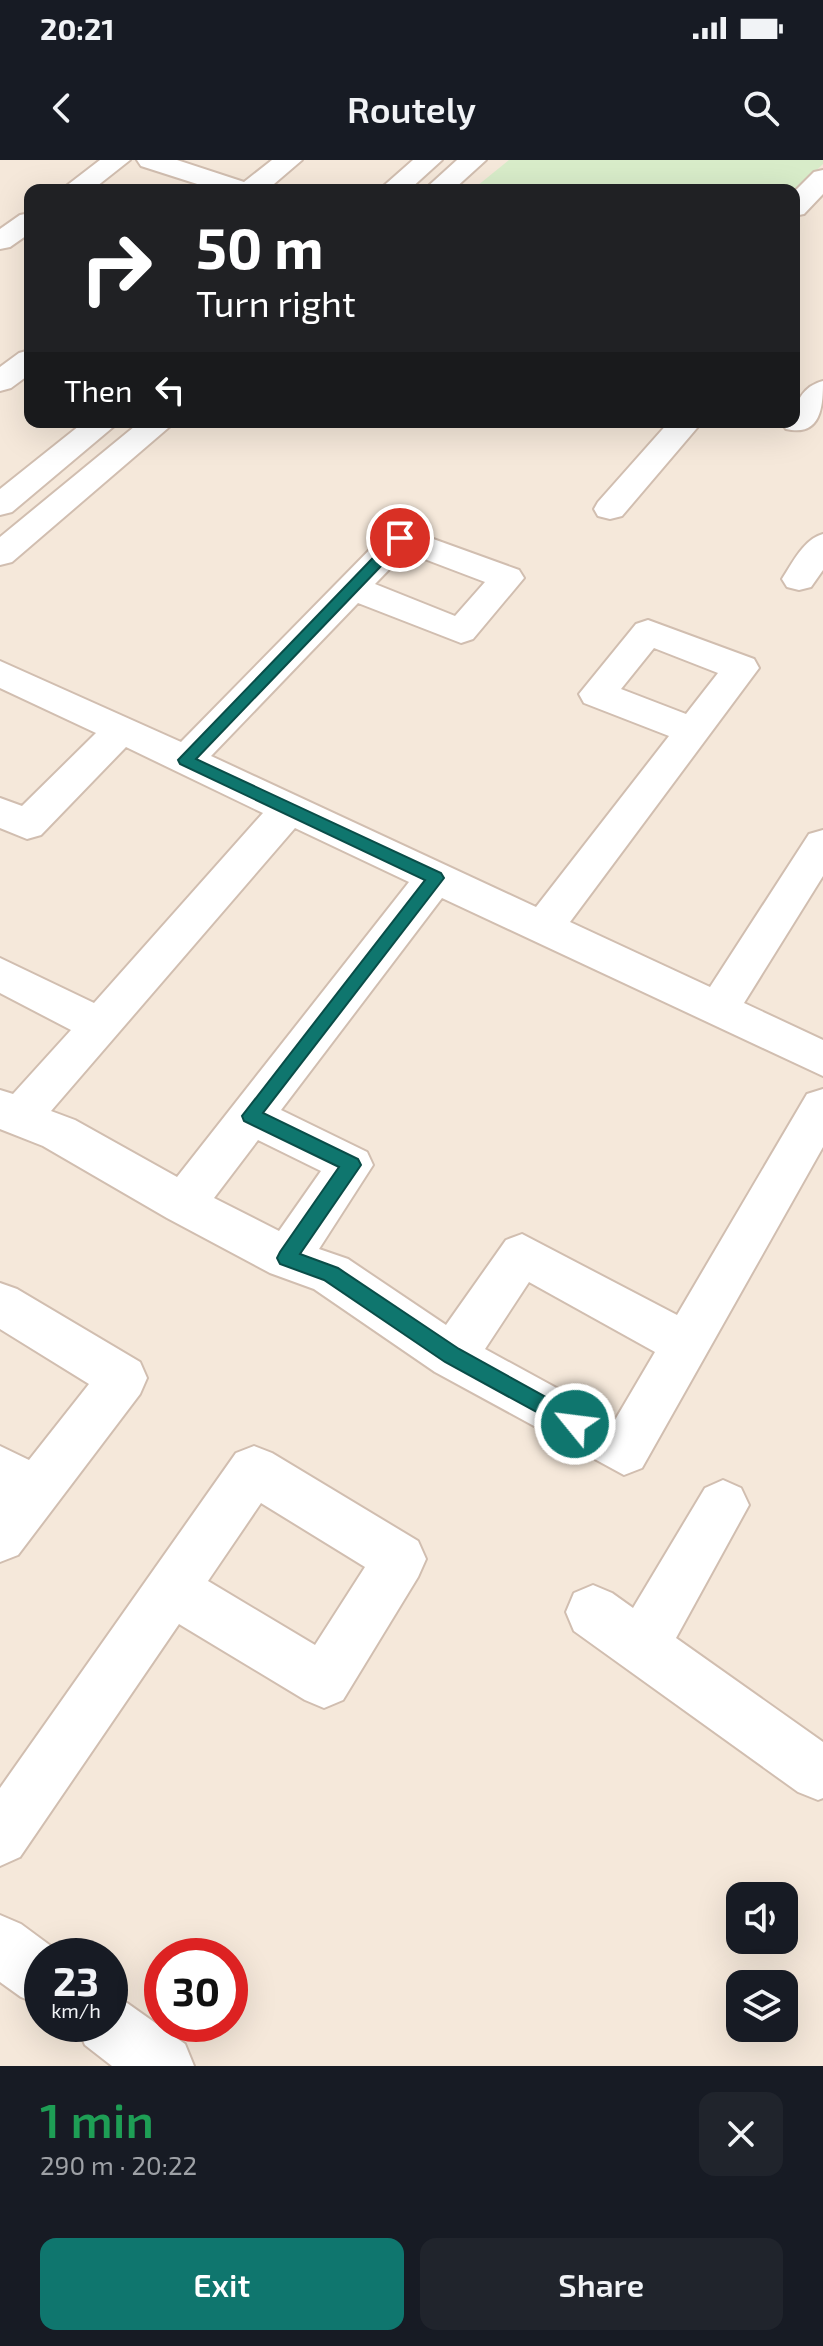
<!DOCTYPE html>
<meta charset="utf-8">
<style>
:root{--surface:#171b24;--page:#20242c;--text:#f1f3f6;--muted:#9ea1a6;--accent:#0f766e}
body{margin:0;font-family:"Exo 2",sans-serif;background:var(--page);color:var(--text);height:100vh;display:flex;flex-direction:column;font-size:30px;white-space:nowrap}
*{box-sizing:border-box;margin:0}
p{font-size:26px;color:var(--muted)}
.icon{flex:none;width:44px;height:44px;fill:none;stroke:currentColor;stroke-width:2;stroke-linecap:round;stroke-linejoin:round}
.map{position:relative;height:1906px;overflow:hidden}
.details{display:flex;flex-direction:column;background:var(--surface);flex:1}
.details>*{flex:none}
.banner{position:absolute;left:24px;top:24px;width:776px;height:244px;border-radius:16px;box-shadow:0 8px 32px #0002;background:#202124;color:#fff;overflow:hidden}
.controls{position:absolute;left:726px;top:1722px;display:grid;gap:16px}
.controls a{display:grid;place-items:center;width:72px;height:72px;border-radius:16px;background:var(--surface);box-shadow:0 8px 32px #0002;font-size:40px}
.speed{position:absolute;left:24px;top:1778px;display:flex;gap:16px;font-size:40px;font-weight:700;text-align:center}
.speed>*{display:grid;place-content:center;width:104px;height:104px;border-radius:50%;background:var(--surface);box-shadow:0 8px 32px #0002;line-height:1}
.speed small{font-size:20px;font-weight:400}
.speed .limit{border:12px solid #d22;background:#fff;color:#111}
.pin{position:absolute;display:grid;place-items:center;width:68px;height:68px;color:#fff;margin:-34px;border:4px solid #fff;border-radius:50%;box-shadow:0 2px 8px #0007}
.me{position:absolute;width:88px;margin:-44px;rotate:299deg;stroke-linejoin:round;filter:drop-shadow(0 0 6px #0008)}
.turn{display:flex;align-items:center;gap:28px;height:168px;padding:0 40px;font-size:36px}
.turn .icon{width:104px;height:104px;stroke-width:2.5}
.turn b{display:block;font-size:56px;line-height:68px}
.then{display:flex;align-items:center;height:76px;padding:0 40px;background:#0003;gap:16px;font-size:30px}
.round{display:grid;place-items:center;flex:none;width:84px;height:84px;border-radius:16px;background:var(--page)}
.headline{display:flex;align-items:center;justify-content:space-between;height:136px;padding:0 40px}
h1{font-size:48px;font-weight:600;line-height:60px;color:#1e9e55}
.button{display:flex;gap:16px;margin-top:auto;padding:16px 40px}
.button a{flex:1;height:92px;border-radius:16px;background:var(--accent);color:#fff;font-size:32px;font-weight:600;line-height:92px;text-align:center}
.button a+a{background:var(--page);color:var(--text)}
.status{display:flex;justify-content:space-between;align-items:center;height:56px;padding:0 40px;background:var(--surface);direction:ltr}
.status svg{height:22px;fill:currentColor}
header{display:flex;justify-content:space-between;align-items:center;height:104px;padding:0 40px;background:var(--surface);font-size:36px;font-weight:600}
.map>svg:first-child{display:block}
.residential{fill:#f5e8da;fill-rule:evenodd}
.green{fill:#d8ecc9}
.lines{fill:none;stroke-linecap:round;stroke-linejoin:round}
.minor-casing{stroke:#d1beb0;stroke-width:4}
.minor{fill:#fff;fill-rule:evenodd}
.route{fill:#0f766e;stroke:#0a4d48;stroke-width:2}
</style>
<div class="status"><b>20:21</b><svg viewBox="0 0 49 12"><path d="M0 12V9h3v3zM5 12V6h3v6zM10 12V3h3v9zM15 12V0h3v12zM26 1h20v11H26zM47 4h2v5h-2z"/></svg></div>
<header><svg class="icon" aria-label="back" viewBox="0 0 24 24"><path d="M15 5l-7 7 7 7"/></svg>Routely<svg class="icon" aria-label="search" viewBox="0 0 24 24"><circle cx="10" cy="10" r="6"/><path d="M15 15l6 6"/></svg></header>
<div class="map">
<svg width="823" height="1906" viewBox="0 0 823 1906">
<rect width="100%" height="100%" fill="#fdf6ec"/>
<path class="residential" d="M0,0h823v1906h-823zM30,30h764v232h-764zM740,1736h44v44h-44zM42,1796h68v68h-68zM162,1796h68v68h-68zM740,1824h44v44h-44z"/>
<path class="green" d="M509,0h314v4l-29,28 -322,-2z"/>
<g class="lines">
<g class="minor-casing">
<path id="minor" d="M100,0h30l-38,30h-31z
M137,0h40l67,22 28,-22h30l-35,30h-51l-75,-24z
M413,0h29l-33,30h-30z
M457,0h29l-33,30h-29z
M823,10v24l-19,20 -10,2v-24l20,-20z
M30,53v20l-20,14 -10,2v-20l20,-14z
M30,190v24l-19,14 -11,3v-24l19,-14z
M823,221c0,26 -2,56 -37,48l-5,-7h13c0,-19 9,-36 29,-41z
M84,262h35l-107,90 -12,3v-26z
M140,262h35l-163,140 -12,3v-28z
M669,262h33l-80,94 -12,3 -12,-3 -4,-7 4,-7z
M400,367l119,43 5,8 -51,61 -12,4 -103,-40 -147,153 325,151 133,-171 -85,-33 -5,-9 57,-70 12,-4 106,39 5,9 -189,254 140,65 99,-153 14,-4v46l-79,127 79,37v36l-381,-178 -161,212 86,42 6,13 -54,84 29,10 98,66 60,-85 16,-6 155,81 130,-221 16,-5v58l-181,321 -18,7 -189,-103 -121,-83 -44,-16 -103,-55 -124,-72 -43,-17v-39l13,4 58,-64 -71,-37v-35l94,45 169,-190 -137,-66 -85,88 -14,4 -27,-11v-30l22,8 74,-73 -96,-45v-27l181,81 207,-211zM406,392l79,30 -30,34 -80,-32zM654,488l64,25 -32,41 -65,-25zM295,668l114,54 -232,295 -102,-57 -24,-9zM258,980l63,31 -42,60 -65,-33zM529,1122l126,70 -40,68 -130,-71z
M823,374v36l-12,17 -12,3 -12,-3 -5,-8c11,-17 22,-40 41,-45z
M0,1123l17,6 123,73 7,16 -7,16 -122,161 -18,7v-116l29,14 60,-76 -89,-55z
M254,1286l18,7 146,88 8,18 -8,18 -75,123 -19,8 -19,-8 -126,-76 -159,233 -20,9v-78l236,-335zM261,1343l104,64 -50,78 -107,-64z
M723,1320l18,8 8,17 -73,133 147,104v56l-5,2 -20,-8 -224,-161 -8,-19 8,-19 19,-8 19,8 21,15 72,-120z
M0,1755l21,9 42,31 -21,1v50l-21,-9 -21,-15z
M110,1835l17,8 58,41 9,22h-82l-27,-21 -9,-21h34z"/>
</g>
<use href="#minor" class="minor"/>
</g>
<path class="route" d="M400,374l5,1v6l-209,218 245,114 3,5 -181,235 95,46 3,6 -61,89 38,14 121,81 123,68 3,7 -3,7 -7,2 -130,-71 -121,-82 -44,-16 -3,-6 3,-6 59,-85 -95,-46 -2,-5 183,-236 -245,-116 -2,-4 217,-225z"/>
</svg>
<div class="controls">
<a><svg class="icon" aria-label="sound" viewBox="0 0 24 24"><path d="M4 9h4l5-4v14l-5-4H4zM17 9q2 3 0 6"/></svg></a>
<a><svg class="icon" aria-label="layers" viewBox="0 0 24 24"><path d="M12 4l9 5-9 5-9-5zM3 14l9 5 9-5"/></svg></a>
</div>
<div class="speed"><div>23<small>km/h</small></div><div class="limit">30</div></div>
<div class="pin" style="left:400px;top:378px;background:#d93025"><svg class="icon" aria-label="arrive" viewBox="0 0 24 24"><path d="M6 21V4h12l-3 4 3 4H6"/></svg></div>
<svg class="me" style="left:575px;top:1264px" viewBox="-20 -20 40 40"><circle r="17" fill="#0f766e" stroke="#fff" stroke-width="3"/><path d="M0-11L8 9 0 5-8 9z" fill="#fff"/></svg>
<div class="banner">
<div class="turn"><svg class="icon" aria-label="right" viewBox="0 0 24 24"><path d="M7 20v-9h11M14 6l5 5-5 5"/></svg><div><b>50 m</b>Turn right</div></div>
<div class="then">Then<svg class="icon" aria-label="left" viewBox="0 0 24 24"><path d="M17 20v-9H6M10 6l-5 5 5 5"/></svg></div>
</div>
</div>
<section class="details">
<div class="headline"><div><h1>1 min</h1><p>290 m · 20:22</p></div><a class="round"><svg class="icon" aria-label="close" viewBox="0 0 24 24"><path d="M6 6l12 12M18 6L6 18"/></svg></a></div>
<div class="button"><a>Exit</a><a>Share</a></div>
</section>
